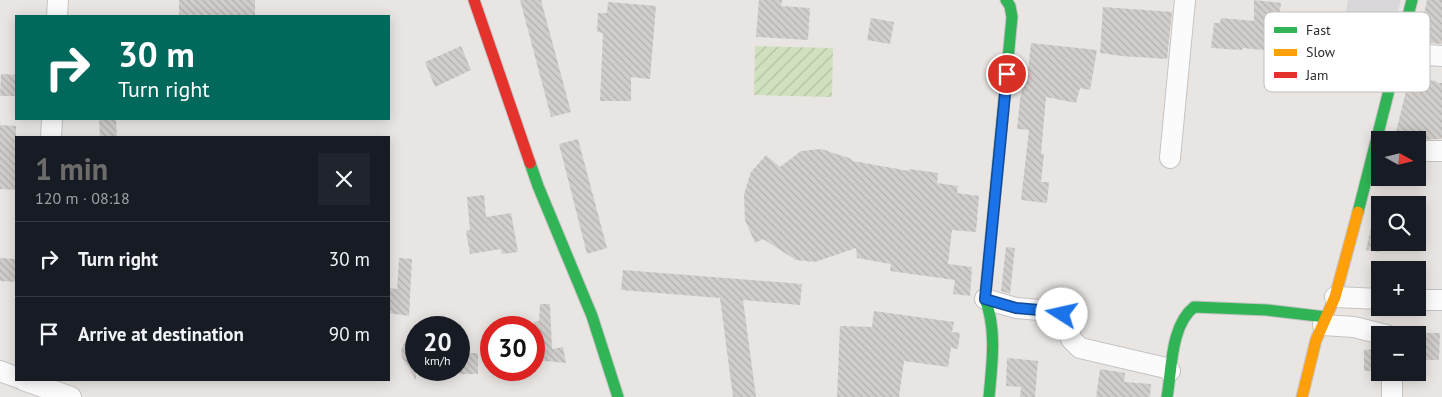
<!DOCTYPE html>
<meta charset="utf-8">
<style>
:root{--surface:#171b24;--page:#20242c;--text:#f1f3f6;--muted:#9ea1a6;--line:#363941;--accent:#6e6c6b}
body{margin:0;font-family:"PT Sans",sans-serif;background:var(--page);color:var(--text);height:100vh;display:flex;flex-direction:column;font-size:19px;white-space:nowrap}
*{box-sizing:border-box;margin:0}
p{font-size:16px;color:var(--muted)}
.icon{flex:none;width:28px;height:28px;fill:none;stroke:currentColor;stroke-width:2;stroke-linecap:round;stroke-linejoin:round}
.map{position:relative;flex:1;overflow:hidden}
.drawer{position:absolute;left:15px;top:136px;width:375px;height:245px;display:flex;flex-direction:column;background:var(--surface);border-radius:0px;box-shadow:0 2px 12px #0003}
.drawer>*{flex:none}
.banner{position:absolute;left:15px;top:15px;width:375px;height:105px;border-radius:0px;box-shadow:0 2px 12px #0003;background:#00695c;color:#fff;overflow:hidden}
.needle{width:32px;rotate:98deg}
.buttons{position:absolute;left:1371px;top:131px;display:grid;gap:10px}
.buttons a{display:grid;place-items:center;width:55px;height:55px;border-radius:0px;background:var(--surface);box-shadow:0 2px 12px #0003;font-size:25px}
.speed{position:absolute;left:405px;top:316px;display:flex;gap:10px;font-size:25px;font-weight:700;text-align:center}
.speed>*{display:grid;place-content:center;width:65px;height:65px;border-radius:50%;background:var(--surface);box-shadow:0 2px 12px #0003;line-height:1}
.speed small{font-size:12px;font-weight:400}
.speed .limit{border:8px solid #d22;background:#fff;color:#111}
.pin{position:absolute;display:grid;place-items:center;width:42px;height:42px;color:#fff;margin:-21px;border:2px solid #fff;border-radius:50%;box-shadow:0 1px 5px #0007}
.me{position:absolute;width:55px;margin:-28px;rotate:280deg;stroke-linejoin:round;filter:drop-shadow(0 0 4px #0008)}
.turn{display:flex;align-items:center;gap:18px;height:105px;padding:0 20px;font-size:22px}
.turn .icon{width:65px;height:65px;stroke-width:2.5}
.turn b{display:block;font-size:35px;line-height:42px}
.round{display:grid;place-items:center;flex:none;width:52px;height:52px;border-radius:0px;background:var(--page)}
.head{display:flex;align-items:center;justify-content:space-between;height:85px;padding:0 20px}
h1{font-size:30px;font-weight:700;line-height:38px;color:var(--accent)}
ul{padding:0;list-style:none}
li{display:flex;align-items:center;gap:15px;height:75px;padding:0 20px;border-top:1px solid var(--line)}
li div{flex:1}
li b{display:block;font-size:19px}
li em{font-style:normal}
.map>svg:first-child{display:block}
.industrial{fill:#d9d7d9}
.garden{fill:url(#garden-furrows)}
.building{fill:url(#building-back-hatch)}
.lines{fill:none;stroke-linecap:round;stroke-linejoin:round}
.street-casing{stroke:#c5c4c4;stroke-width:22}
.fast-casing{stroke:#c5c4c4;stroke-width:13}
.slow-casing{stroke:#c5c4c4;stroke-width:13}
.jam-casing{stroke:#c5c4c4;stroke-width:13}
.street{stroke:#fcfbfb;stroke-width:20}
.fast{stroke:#30b455;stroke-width:11}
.slow{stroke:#ff9f0a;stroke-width:11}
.jam{stroke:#e5322d;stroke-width:11}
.route-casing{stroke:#114b97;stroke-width:12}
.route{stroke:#1a73e8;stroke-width:9}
.key{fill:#fff;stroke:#bfbfbf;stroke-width:1}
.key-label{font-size:14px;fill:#2b2b2b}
</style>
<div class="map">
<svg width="1442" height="397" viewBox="0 0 1442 397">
<defs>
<pattern id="garden-furrows" width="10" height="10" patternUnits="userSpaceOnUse" patternTransform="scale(1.25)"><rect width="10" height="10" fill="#cfe1be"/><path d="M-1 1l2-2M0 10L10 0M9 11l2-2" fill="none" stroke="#b2c1a3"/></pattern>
<pattern id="building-back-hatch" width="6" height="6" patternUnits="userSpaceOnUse" patternTransform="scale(1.25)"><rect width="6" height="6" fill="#d0cdcb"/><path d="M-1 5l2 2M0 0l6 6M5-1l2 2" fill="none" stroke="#b3b0ae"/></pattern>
</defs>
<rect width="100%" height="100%" fill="#e9e5e2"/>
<path class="industrial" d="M1348,0h53l-6,21 -50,-6z"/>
<path class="garden" d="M755,46l78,2 -1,49 -78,-2z"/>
<path class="building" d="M179,0h76v16h-76z
M520,0h21l30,112 -20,5z
M759,0h23l-1,6 29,2 -2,32 -52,-3z
M1254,0l27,3 -4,34 42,6 2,-16 24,4 2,-12 43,6 -12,47 -48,-8 1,-5 -40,-6 -48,-5 -1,2 -31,-2 3,-25h6l1,-5 33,3z
M1427,0h15v44l-24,-2z
M608,2l48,4 -6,73 -19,-2v24h-31l3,-68 -6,-1 1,-19h9z
M1103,7l69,5 -5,47 -45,-3 -22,-3z
M871,18l23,4 -4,22 -23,-4z
M1031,43l66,7 -7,40 -10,-2 -4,15 -30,-6 -5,57h3l-3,28h8l-2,21 -26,-3 8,-70 -12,-1 3,-29 4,-20h3z
M461,46l10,24 -36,17 -10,-25z
M1,74l15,1v21h-16z
M1409,79l28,2v2h5v56l-48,1z
M99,119h17l1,19h-17z
M0,125l16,1v64l-16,-1z
M578,139l29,109 -20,6 -28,-110z
M821,149l28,9 4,3 56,10v-2l29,4 -1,10 21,3 -1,7 22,3 -3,36 -24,-2 -4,34 24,3 -2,29 -17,-2 2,-14 -65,-9 1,-7 -34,-6 -1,-10 -41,14 -19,-2 -33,-21 -8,4 -10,-23 -1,-26 7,-22 15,-17 14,12 21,-16z
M484,195l2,22 25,-4 7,39 -16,2 -1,-5 -31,5 -4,-23 4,-1 -3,-33z
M1375,209h5v43l-14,-2z
M1006,247l9,1 -5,46 -9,-3z
M0,258l16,1v23l-16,-1z
M399,258l13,1 -3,57 -20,-3v-25l8,1z
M623,270l179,14 -2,21 -57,-5 13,97h-23l-13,-99 -99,-8z
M540,304h10l2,45 11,-2 3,16 -32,-3v-7l3,-1 1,-8h-4v-22l5,-1z
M874,311l80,11 -2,10 8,1 -2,16 -7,-1 -3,19 -44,-6 -5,36h-62l3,-71 32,1z
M416,331v49l-14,-23 -1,-6 2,-6z
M1418,333h22l-1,27h-21z
M1380,349v22h-16v-21z
M459,353h19v21h-19z
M1007,358l31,3 -3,36h-15l1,-10 -15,-1z
M1100,369l25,4 -1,9 27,2 -1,13h-54z"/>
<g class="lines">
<g class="street-casing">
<path id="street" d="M57,16l1,-16
M1400,53l42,3
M51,138l1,-19
M1418,151h24
M1170,158l15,-158
M1335,297l45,2
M985,299l31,9 35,3 11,3 6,6 3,19 9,9 86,20 4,3
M1418,300h24
M1323,325l31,2 32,8
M0,371l16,6
M1392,372v25
M23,380l48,17"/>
</g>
<g class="fast-casing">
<path id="fast" d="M530,163l8,23 54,130 26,81
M1358,212l54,-212
M989,397c3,-32 8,-68 -4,-98l27,-282 -2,-11 -4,-6
M1167,397c5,-27 3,-71 27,-90l73,3 59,7"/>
</g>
<g class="slow-casing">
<path id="slow" d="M1302,397l14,-57 19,-43 23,-85"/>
</g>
<g class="jam-casing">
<path id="jam" d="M474,0l56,163"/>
</g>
<use href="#street" class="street"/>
<use href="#fast" class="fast"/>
<use href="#slow" class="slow"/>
<use href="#jam" class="jam"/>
</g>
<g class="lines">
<g class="route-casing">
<path id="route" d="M1007,74l-22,225 31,9 35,3 11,3"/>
</g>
<use href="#route" class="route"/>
</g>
<rect x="1264" y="12" width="166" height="80" rx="8" class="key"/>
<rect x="1274" y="27" width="23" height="6" fill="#30b455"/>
<rect x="1274" y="49" width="23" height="7" fill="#ff9f0a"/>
<rect x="1274" y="72" width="23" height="6" fill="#e5322d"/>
<g class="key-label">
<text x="1306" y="35">Fast</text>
<text x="1306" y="57">Slow</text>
<text x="1306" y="80">Jam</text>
</g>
</svg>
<div class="buttons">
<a><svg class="needle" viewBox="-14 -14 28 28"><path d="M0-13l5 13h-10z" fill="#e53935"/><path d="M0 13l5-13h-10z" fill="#9ea1a6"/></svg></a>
<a><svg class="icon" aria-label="search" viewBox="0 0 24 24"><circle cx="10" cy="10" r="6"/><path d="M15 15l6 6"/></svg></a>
<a>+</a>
<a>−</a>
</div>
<div class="speed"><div>20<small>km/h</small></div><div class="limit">30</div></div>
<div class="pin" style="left:1007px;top:74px;background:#d93025"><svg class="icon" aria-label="arrive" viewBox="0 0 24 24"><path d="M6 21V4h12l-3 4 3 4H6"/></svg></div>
<svg class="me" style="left:1062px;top:314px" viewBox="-20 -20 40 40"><circle r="19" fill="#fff"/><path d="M0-13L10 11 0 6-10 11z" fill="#1a73e8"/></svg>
<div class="banner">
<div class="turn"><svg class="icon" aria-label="right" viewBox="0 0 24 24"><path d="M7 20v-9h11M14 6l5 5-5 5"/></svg><div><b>30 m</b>Turn right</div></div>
</div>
<section class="drawer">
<div class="head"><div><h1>1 min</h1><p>120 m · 08:18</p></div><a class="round"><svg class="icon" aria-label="close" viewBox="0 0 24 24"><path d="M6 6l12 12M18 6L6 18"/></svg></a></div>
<ul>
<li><svg class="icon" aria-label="right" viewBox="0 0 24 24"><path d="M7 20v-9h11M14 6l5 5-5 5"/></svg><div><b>Turn right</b></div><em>30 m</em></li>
<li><svg class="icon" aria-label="arrive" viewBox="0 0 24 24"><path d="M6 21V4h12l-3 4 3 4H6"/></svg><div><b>Arrive at destination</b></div><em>90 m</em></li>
</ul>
</section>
</div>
